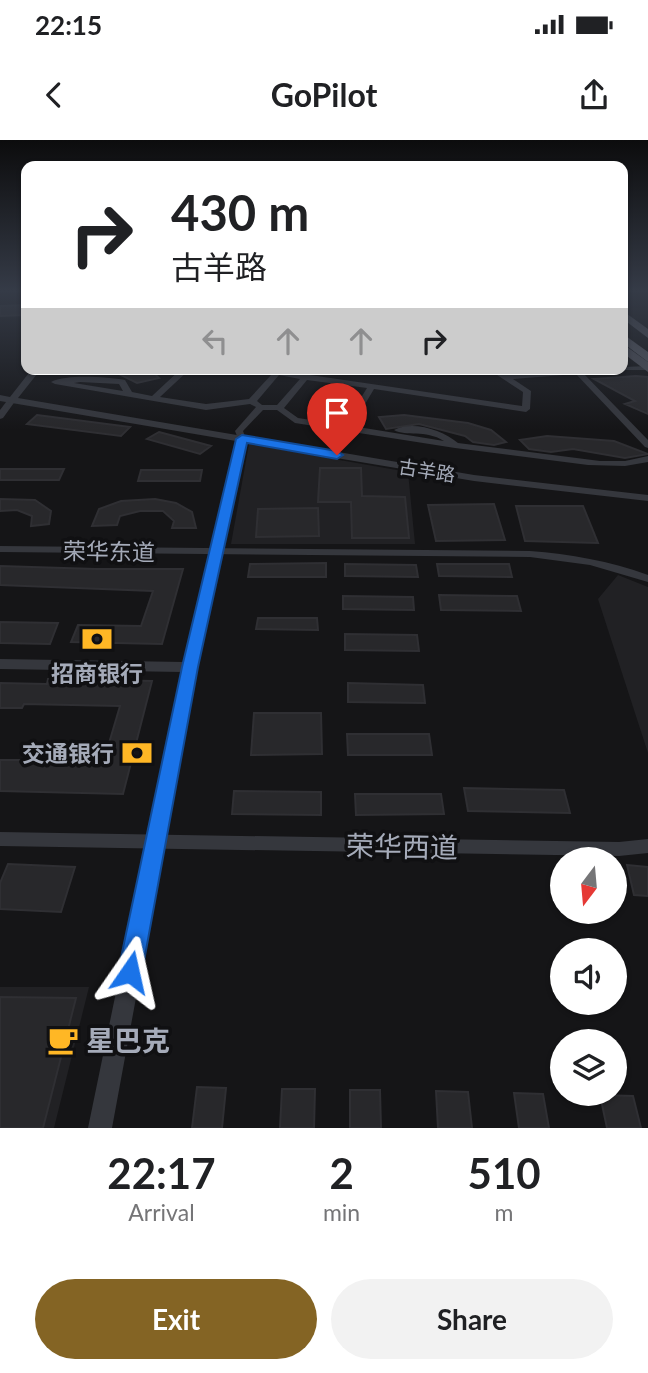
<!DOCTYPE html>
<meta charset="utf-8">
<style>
:root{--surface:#fff;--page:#f2f2f2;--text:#202124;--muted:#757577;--accent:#846424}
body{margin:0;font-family:Lato,"Noto Sans SC",sans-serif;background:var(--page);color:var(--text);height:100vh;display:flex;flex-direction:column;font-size:26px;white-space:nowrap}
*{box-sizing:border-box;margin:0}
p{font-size:23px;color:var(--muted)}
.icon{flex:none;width:38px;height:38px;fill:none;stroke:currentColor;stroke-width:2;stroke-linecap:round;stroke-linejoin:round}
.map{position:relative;height:988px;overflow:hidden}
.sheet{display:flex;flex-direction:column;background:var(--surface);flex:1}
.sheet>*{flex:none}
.guide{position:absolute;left:21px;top:21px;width:607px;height:214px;border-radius:14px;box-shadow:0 2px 5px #0004;background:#fff;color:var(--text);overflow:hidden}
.needle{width:46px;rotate:196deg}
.tools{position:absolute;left:550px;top:707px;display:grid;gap:14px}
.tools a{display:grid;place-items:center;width:77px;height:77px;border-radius:50%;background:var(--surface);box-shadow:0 2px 5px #0004;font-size:35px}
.pin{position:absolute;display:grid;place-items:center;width:60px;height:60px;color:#fff;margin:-72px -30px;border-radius:50% 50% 50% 0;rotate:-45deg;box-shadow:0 0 7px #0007}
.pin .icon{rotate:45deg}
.me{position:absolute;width:77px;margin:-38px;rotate:11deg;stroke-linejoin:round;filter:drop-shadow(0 0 5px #0008)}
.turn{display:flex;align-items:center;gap:24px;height:147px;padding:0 35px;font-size:32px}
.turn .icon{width:91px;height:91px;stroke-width:2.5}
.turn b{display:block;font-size:49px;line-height:60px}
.lanes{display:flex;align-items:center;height:66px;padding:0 35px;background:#0003;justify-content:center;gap:35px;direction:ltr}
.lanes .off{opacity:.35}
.eta{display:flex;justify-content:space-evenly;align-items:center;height:119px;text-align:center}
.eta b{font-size:42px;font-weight:700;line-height:49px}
.button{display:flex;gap:14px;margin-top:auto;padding:14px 35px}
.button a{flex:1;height:80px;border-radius:42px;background:var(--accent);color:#fff;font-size:28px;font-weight:700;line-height:80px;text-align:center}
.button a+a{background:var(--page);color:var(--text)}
.status{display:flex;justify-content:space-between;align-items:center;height:49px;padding:0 35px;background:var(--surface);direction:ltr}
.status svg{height:19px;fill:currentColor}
header{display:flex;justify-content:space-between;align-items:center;height:91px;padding:0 35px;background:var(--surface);font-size:32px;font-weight:700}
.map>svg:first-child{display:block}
.built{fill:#212124}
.building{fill:#28282b;stroke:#2f2f33;stroke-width:2}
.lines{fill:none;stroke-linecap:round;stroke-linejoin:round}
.minor{fill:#35373d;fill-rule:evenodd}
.tertiary{fill:#35373d;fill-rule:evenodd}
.primary{fill:#51535c;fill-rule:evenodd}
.trunk{fill:#595c65;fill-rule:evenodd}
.route{fill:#1a73e8;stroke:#114b97;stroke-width:2}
.labels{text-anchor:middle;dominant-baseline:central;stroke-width:7;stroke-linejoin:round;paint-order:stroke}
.far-street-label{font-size:19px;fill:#a5abb9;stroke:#101012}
.street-label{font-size:23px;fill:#a5abb9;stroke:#101012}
.poi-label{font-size:23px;font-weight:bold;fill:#a5abb9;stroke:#101012}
.near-street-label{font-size:28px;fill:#a5abb9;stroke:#101012}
.near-poi-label{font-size:28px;font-weight:bold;fill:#a5abb9;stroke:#101012;text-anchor:start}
</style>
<div class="status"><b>22:15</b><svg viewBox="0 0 49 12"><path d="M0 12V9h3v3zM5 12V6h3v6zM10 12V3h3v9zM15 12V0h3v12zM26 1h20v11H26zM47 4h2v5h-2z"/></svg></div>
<header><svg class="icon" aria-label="back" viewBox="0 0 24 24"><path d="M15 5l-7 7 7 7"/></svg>GoPilot<svg class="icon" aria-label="share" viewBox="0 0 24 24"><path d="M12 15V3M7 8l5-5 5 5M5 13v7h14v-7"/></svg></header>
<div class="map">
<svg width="648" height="988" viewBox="0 0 648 988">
<rect width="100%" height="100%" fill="#151517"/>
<path class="built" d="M249,304l159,28 7,72h-184z
M618,435l30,12v166l-50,-154z
M0,847h89l-35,141h-54z"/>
<path class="building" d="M26,165v10l-26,1v-10z
M109,229h40l10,9 -22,5z
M636,236l12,1v37l-23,-10 10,-3 -41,-22z
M37,275l93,12 -9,9 -94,-12z
M404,275l64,8 23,7 15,12 -12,3 -21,-3 -8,-6 -46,-12 -33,5 -7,-12z
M159,292l52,14 -11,8 -53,-15z
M547,296l67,5 34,13 -23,4 -52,-9 -22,3 -22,-3 -9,-9z
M320,328h41l1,28 43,1 4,41h-57l-1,-36h-33z
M0,329h64l-5,11h-59z
M141,330h61l-2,11h-62z
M0,359l35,1 16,11 -2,13 -18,2 1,-10 -15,-6 -17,1z
M155,359l21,4 16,9 4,16h-24l2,-7 -11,-10h-23l-20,5 -3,9 -25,1 7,-17 22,-8z
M494,364l11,36 -69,1 -8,-36z
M516,366h67l15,37 -73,-2z
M318,368l1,28 -63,1 2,-28z
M326,423v14h-78l2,-13z
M345,424l71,1 2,12 -73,-1z
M437,424h72l3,13 -73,-1z
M0,426l96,3h87l-21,75 -91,-2 7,-17 63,1 12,-35 -153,-6z
M439,455l78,1 4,15 -80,-1z
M343,456l70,1 1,13 -71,-1z
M258,478h59l1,12 -62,-1z
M0,482l58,1 -8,21 -50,-1z
M345,494l72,1 2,16 -74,-1z
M48,539l104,2 -29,113 -123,-3v-31h104l16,-54 -96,-2 -2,4h-22v-25l47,1z
M348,543l75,2 2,18 -77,-1z
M254,573h67l1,41 -71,1z
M347,594h82l3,21h-84z
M464,648l100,2 6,23 -102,-2z
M234,651l87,1v23l-89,-1z
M355,654h86l3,20 -88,1z
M8,724l67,3 -14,45 -61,-3v-26z
M627,725l21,2v29l-14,-1z
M0,857l76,1 -33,130h-43z
M197,947l29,1 -4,40h-30z
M282,949h33l-1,39h-34z
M350,950h30l1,38h-31z
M436,951l32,1 4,36h-34z
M514,953l29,1 6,34h-30z
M600,955l33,1 8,32h-34z"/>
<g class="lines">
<path class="minor" d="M648,226v4h-28l-36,4 64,66v8l-3,-1 -69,-73 -63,5 18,12 -1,18 -4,3 -152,-23 -22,37 92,15c-19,-12 -38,-4 -50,-11 18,-10 49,0 64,13l142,18h25l23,-5v6l-23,4 -37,-1 -133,-17 -160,-25 -18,-13h-14l-20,21 3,8 -4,3 -3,-1 -4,-10 21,-24 -6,-3 -44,6 -151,-26 -4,-2c16,-8 55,-5 74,-2l7,12 20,4 29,-27h9l-30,28 46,7 43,-5 23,-25 -24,-5h21l253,37 1,-14 -35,-23h10l8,6 67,-6h50v-2zM279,235l21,4 -23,26h-15l-5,-4zM307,240l60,8 -23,37 -46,-7 -14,-10zM80,242l39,2 4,7 -49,-8z
M9,258l7,2 -13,18 -3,1v-9z
M0,406l530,5c40,3 80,10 118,24v7l-58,-17 -60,-8 -530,-5z
M0,692l619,10 29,-3v14l-29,3 -619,-10z"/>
<path class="tertiary" d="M32,229h9l-23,29 456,77 174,20v6l-174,-20 -228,-38 -49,224 -85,461h-24l94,-456 -182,-3v-10l184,3 52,-221 -236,-40v-6l10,2z"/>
<path class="primary" d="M623,171l25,18v9l-25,-19z
M623,204l25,18v10l-25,-19z"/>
<path class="trunk" d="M623,194l25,18v10l-25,-19z"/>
</g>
<linearGradient id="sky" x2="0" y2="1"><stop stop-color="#0c0c0d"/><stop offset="0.52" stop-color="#353b47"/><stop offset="1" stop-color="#353b47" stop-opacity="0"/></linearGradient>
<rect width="648" height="290" fill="url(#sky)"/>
<path class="route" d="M242,295l95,16 6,4 -6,4 -90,-16 -49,224 -56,305 -3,9 -9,3 -8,-3 -4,-9 64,-305 54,-228z"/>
<defs>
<g id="bank-bare" transform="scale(2.415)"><path d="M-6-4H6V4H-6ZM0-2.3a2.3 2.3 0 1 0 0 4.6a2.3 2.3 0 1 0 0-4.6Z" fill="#ffb725" stroke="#101012" stroke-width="2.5" paint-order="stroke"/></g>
<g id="cafe-bare" transform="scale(2.415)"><path d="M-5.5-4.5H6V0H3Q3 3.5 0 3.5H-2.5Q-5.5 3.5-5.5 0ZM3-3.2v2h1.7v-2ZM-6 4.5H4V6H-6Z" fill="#ffb725" stroke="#101012" stroke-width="2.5" paint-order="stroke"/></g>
</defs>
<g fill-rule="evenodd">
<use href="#bank-bare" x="97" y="499"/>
<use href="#bank-bare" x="137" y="613"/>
<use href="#cafe-bare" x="63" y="900"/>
</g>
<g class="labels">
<g class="far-street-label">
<text transform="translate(427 330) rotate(9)">古羊路</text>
</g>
<g class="street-label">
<text transform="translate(109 411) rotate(1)">荣华东道</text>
</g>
<g class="poi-label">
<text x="97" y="533">招商银行</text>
<text x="114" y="613" text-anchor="end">交通银行</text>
</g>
<g class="near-street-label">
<text transform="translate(402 706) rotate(1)">荣华西道</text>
</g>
<g class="near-poi-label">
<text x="86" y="900">星巴克</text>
</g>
</g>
</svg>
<div class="tools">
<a><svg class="needle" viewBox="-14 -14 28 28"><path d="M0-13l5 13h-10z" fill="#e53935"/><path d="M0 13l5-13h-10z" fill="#757577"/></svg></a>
<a><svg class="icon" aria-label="sound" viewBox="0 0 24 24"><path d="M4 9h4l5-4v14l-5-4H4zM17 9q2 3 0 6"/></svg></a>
<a><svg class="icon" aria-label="layers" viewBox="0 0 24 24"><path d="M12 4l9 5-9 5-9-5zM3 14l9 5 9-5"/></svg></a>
</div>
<div class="pin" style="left:337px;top:315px;background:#d93025"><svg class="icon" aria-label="arrive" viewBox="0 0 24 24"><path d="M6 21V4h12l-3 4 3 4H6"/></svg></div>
<svg class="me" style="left:130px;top:832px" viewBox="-20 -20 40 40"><path d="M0-17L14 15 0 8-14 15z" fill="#1a73e8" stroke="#fff" stroke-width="4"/></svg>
<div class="guide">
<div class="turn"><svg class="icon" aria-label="right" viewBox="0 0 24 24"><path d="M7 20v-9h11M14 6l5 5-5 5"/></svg><div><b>430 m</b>古羊路</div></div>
<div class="lanes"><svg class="icon off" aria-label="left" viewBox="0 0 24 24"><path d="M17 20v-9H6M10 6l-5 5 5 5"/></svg><svg class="icon off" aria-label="ahead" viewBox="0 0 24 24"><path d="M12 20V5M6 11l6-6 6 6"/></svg><svg class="icon off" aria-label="ahead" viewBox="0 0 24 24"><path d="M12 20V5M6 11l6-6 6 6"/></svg><svg class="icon" aria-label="right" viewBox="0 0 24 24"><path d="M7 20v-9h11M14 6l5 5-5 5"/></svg></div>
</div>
</div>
<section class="sheet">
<div class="eta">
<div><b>22:17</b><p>Arrival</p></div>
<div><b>2</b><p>min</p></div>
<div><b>510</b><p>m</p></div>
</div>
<div class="button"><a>Exit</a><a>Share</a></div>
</section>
